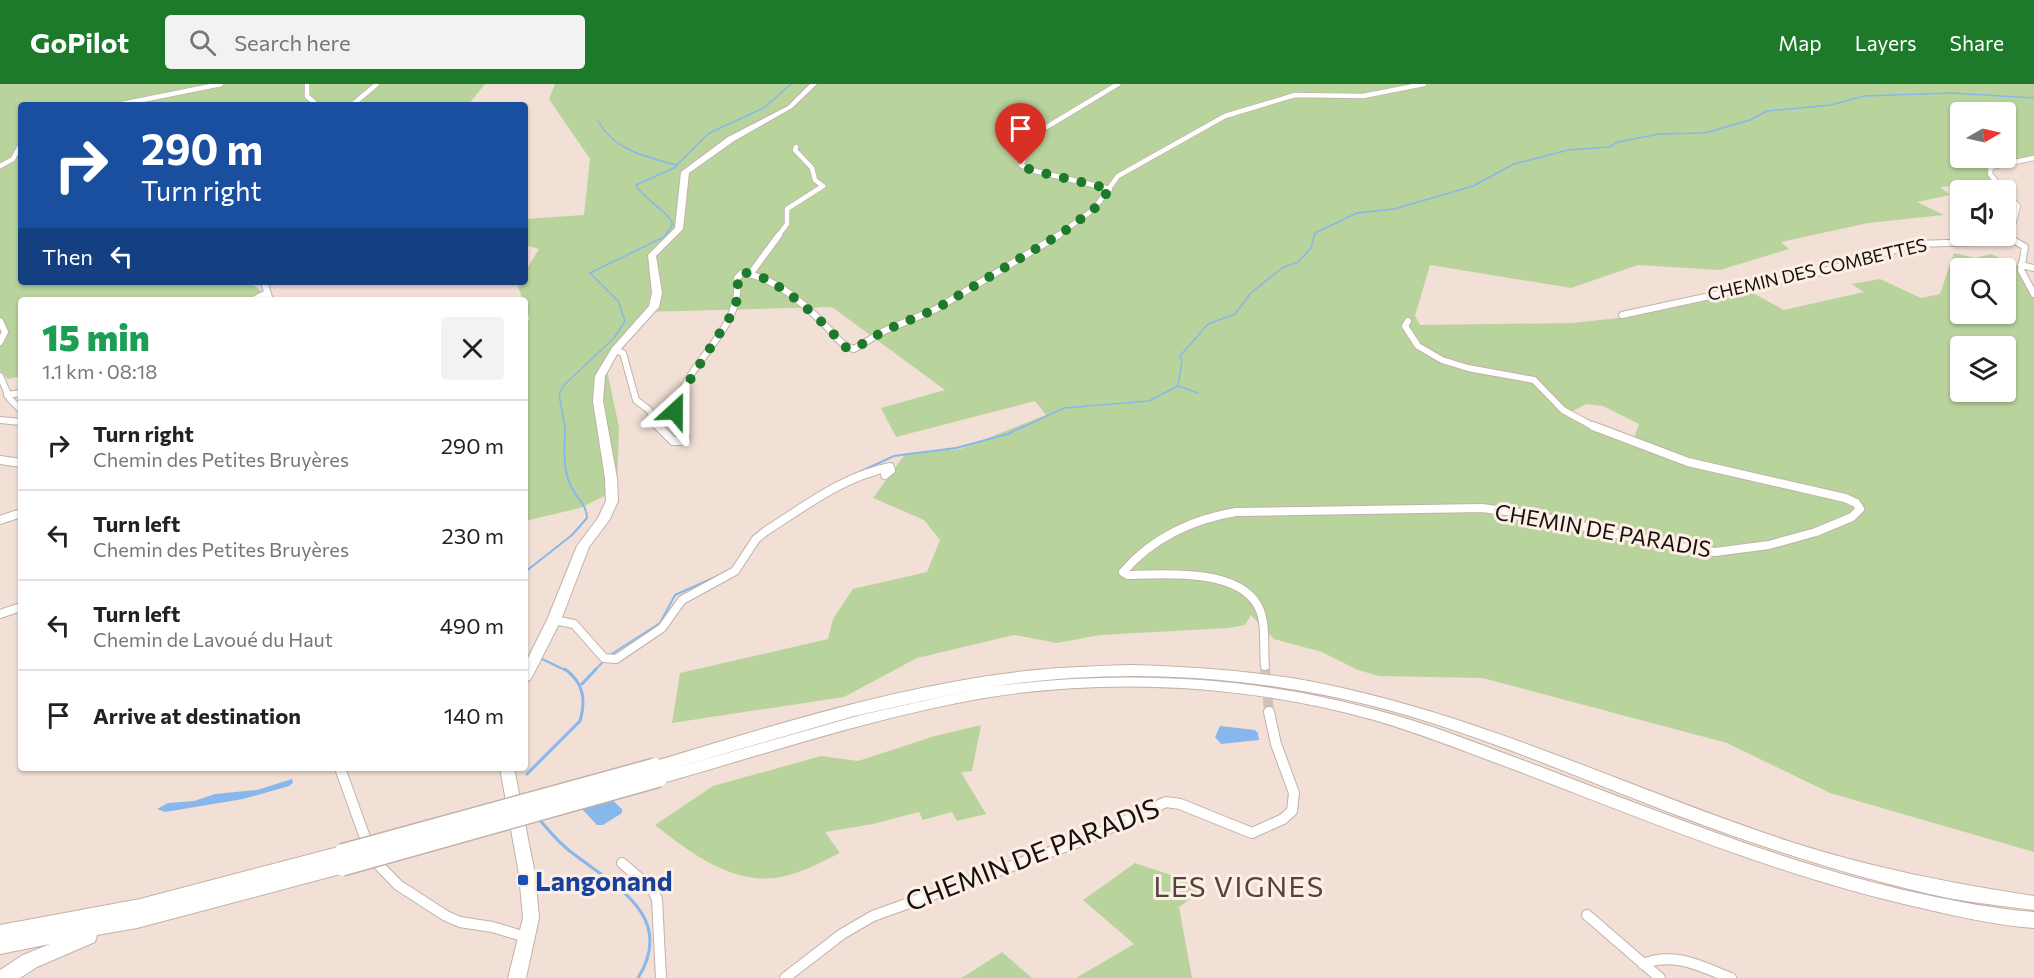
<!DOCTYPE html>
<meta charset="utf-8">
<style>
:root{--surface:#fff;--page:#f2f2f2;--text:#222;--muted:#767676;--line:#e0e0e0;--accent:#1c7a2a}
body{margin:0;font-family:Commissioner,sans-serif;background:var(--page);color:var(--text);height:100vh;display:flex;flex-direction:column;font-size:22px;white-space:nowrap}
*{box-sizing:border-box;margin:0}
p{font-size:20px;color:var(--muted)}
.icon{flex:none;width:33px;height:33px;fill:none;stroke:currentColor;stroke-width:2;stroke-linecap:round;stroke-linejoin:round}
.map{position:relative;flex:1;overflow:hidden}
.panel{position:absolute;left:18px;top:213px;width:510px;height:474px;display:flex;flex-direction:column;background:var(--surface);border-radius:6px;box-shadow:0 2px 4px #0004}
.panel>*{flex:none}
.guide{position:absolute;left:18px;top:18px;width:510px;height:183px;border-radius:6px;box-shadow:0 2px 4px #0004;background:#1a4fa0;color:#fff;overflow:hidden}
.needle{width:39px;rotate:81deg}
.tools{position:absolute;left:1950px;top:18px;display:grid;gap:12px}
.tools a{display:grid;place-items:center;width:66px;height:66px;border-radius:6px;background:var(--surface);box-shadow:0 2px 4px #0004;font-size:30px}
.pin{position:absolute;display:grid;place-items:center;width:51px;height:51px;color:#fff;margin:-62px -26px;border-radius:50% 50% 50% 0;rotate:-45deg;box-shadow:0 0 6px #0007}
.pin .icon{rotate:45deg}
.me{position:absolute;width:66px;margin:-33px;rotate:24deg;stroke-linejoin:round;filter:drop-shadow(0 0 4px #0008)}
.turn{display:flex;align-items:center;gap:21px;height:126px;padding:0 24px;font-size:27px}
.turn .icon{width:78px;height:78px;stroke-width:2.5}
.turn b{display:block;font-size:42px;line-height:51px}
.then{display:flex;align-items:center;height:57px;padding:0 24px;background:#0003;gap:12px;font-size:22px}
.round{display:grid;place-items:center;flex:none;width:63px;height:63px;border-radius:6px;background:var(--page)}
.overview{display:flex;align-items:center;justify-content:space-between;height:102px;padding:0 24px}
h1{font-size:36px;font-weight:800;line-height:45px;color:#1e9e55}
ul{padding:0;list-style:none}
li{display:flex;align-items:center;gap:18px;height:90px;padding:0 24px;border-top:2px solid var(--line)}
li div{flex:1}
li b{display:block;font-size:22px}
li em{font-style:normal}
header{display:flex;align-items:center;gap:36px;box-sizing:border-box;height:84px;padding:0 30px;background:var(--accent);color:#fff}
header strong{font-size:28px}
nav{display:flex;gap:33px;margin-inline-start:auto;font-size:21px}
.search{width:420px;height:54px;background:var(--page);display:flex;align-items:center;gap:15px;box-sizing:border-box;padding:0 21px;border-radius:6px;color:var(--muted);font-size:22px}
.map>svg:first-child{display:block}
.green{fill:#b9d39d;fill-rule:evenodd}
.water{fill:#88b7ec}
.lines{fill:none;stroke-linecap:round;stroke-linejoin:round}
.stream-far2{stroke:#88b7ec;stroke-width:1.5}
.stream-far1{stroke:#88b7ec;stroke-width:2}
.stream{stroke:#88b7ec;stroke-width:3}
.street-tunnel-far1{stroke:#d1c1b8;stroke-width:8;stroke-dasharray:8 4;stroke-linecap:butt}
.street-tunnel{stroke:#d1c1b8;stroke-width:10;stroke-dasharray:10 4.5;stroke-linecap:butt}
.street-far3-casing{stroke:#c2b1a8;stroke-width:6}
.street-far2-casing{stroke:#c2b1a8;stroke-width:8}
.street-far1-casing{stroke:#c2b1a8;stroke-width:10}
.street-casing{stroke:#c2b1a8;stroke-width:12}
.primary-casing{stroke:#c2b1a8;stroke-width:2}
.highway-casing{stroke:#c2b1a8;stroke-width:2}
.street-far3{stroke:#fff;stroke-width:4.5}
.street-far2{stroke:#fff;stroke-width:6}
.street-far1{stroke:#fff;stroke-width:8}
.street{stroke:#fff;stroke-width:10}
.primary{fill:#fff;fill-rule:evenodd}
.highway{fill:#fff;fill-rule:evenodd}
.highway-bridge-casing{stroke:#c2b1a8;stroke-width:20;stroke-linecap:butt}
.highway-bridge{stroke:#fff;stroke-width:17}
.route{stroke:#1c7a2a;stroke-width:10;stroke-dasharray:0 18}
.transit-dot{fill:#1a4fb4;stroke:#fdeee6;stroke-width:2}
.labels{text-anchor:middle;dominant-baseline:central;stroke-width:6;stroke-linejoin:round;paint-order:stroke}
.far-street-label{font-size:18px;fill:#17110e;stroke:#fdeee6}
.street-label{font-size:22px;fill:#17110e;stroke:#fdeee6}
.near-street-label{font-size:27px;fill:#17110e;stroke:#fdeee6}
.near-transit-label{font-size:27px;font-weight:bold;fill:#164399;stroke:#fdeee6;text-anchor:start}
.near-neighbourhood-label{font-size:28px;letter-spacing:1.5px;fill:#52443c;stroke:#fdeee6}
</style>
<header>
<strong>GoPilot</strong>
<div class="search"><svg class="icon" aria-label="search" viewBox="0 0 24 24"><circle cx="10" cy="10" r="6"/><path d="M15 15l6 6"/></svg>Search here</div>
<nav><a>Map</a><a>Layers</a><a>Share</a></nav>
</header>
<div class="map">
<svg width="2034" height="894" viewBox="0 0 2034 894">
<rect width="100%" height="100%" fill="#f2e0d6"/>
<path class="green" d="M0,0h485l-17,21h-447v177h229l12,10 -12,8h-229v76l-13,3 -8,-8z
M555,0h1479v75l-48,6 5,17 -51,5 10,8 -33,7 27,13 -76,8 -87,19 8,7 -69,21 -82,-5 -67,23 -141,-23 -15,51 5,9 152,-2 56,-6 119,-27 37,20 80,-18 -13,-8 29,-5 41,19 19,-4 14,-41 21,5 16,-4 27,12 7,20 9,11v555l-204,-59 -103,-50 -244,-65 -104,-2 -21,-6 -36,-18 -48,-13 -23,-24 -6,10 -17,3 -128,7 -43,8 -43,-8 -97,23 -73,39 -172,26 8,-50 148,-34 5,-20 20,-30 74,-17 13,-32 -16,-20 -51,-22 33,-45 54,-4 86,-34 -11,-14 -139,36 -15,-29 64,-18 -113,-83 -187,5 -39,54 13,61 -2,63 -37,18 -55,13v-198l5,-4 -13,-35 8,-2v-10l14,-23 -14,-4v-26l59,-4 6,-56 -41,-60zM1960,28h46v46h-46zM1960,184h46v46h-46zM1960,262h46v46h-46zM1586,320l17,2 36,18 -7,20 -65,-30z
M981,641l-9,46 -11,1 25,42 -29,7 -5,-9 -29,8 -4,-8 -46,12 -48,8 15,21c-16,8 -33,17 -51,22 -51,15 -97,-21 -134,-50l58,-39 108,-30 37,5 77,-25z
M1135,779l72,24 -28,20 13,71h-116l58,-34 -51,-44z
M1002,868l30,26h-72l5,-2z"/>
<path class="water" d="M1220,642l35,4 3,3 1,7 -38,4 -6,-7z
M292,695l1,4 -4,3 -46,13 -78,13 -8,-3 11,-6 26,-2 21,-7 42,-4z
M608,712l14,13v4l-19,12h-6l-15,-16z"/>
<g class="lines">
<path class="stream-far2" d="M598,37c16,29 48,36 78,44
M1178,302l20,7
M565,344l-6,-34 5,-9 50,-47 11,-17 -7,-20 -28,-28 74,-36 9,-13c-9,-17 -28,-23 -37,-39l38,-17 35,-35 55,-25 27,-24
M1021,344l43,-20 85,-7 29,-15 4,-25 -2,-5 28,-32 27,-10 16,-21 31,-25 16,-6 13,-14 4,-15 42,-20 37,-4 79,-23 41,-22 54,-14 41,-3 9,-5 41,-8 46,-1 45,-13 17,-9 64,-6 33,-9 87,-3 83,5"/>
<path class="stream-far1" d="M855,390l39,-18 62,-8 52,-14 16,-8
M740,472l6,-9
M525,488l47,-37 15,-17c0,-14 -12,-21 -17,-34 -8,-17 -5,-39 -5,-58
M610,571l50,-32 15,-28 45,-20
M542,575l25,12
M594,587l10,-10"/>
<path class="stream" d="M582,600l14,-15
M527,690l53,-53c6,-21 4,-38 -15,-52
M539,735c11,13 22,26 36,36 41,31 101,62 63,123"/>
<path class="street-tunnel-far1" d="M1265,582v5"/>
<path class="street-tunnel" d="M1265,585l4,43"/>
<g class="street-far3-casing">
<path id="street-far3" d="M307,0v12l10,9
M117,21l104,-21
M352,21l25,-21
M0,82l13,-7 8,-15
M1110,105l-79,-19 -10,-5 14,-31 83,-50
M2003,106l-13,-16 1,-7 43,-9
M2006,109l12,13 -8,30
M778,152l9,-12v-15l36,-23 -8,-6 -3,-12 -17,-18 1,-3
M1057,152l37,-27 24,-33 107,-60 70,-21 68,1 61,-12"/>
</g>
<g class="street-far2-casing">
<path id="street-far2" d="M2011,151l-1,3 15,9 -4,23 13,24
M2021,181l13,3
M751,189l28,-38
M264,198l6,18
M253,216l14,-7
M1622,231l199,-43 94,-28 99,-3
M0,237l5,11 -5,10
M1408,237l-3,5 13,20 24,14 26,8 66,12 29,30 33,18
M615,266l8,3 13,47 13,10 10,18
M0,292l10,23 11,11
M7,311l14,-2
M0,336l21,2
M679,344l-5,-7c2,-7 2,-16 5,-23 15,-42 64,-72 58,-120l5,-5c33,4 61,30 83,52 10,10 16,21 29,24l30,-18 52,-22 123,-74"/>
</g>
<g class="street-far1-casing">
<path id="street-far1" d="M658,342l15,15h8l4,-4 -7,-11
M0,376l21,3
M0,436l21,-7
M0,530l21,-7
M554,536l20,4 30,34 12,1 46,-31 20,-28 53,-29 21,-32 10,-8c41,-26 76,-54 124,-64l1,3 -6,5
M1265,582c-2,-19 2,-43 -7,-60 -20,-38 -94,-32 -130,-31l-5,-3c29,-34 70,-53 113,-60l246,-4 46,6 133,30 54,8 54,-7 47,-13 36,-15 8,-8 -4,-6 -11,-5 -157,-36 -95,-36"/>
</g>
<g class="street-casing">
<path id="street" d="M340,684l28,78
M372,774l26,27 48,31 14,6 32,5 34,10
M622,779l30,26 5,10 4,79
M1587,831l73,63
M1643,880c31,-13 59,3 88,14
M785,894l57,-44 31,-18 211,-76 82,-38 14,2 72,29 31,-14 9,-8 2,-18 -18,-49 -7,-32"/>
</g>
<g class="primary-casing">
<path id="primary" d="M810,0h7l-25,24 -58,33 -45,32 -6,56 -27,27 6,37 -3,14 -40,44 -14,25 -2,25 14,77 1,23 -8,18 -21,28 -28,73 -29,57 -2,3 -5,2v-18l22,-44 30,-74 21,-28 8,-17 -1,-23 -12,-77 2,-25 17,-28 37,-42 3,-13 -4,-38 27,-27 6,-56 47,-35 60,-31z
M500,684h14l21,106 4,44 -13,60h-18l15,-60 -4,-44z"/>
</g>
<g class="highway-casing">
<path id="highway" d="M1131,581c71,2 141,7 211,23 154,34 299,105 449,154 81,26 159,41 243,54v14c-29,-4 -58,-7 -86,-12 -84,-18 -165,-44 -245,-73 -120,-44 -238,-100 -364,-127 -116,-25 -233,-29 -351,-11 130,-17 261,-12 388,23 51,13 100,33 149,51 131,49 259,103 397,133 37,8 74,15 112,18v16c-38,-3 -75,-11 -113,-20 -140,-31 -272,-87 -406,-138 -46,-17 -93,-36 -141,-50 -125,-35 -262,-43 -390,-22 -110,19 -218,56 -325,86l-6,-2 -2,-4 2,-4 4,-2 -8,-1 -2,-4 2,-4c122,-37 251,-78 377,-92 35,-4 70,-5 105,-6zM982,604l-121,27 -197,56 190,-55z
M342,762l6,2 3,5 -3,5 -15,4 9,-2 6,2 3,5 -3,5 -211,56 -40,7 -2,7 -58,25 -17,11h-20v-8l23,-15 27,-11 -50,10v-29l140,-26z"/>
</g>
<use href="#street-far3" class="street-far3"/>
<use href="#street-far2" class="street-far2"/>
<use href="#street-far1" class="street-far1"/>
<use href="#street" class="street"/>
<use href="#primary" class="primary"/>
<use href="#highway" class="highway"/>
<g class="highway-bridge-casing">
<path id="highway-bridge" d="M342,769l313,-86
M342,783l317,-89"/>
</g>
<use href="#highway-bridge" class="highway-bridge"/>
</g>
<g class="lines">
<path class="route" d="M675,327l4,-14 53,-83 7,-20 -2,-16 5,-5c29,-3 85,52 103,74l9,2 30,-18 52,-22 126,-76 32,-24 16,-20 -79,-19 -10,-5"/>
</g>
<rect class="transit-dot" x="517" y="790" width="12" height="12" rx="3"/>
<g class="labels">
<g class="far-street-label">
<text transform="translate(1817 185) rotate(-13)">CHEMIN DES COMBETTES</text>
</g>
<g class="street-label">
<text transform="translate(1603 446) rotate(10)">CHEMIN DE PARADIS</text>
</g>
<g class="near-street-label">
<text transform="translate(1032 770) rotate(-21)">CHEMIN DE PARADIS</text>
</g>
<g class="near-transit-label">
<text x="535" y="796">Langonand</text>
</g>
<g class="near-neighbourhood-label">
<text x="1239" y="802">LES VIGNES</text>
</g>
</g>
</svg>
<div class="tools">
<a><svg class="needle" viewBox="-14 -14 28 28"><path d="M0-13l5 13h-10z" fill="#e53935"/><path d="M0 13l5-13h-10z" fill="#767676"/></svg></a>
<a><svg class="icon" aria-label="sound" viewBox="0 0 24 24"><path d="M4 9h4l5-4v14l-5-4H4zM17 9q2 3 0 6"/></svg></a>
<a><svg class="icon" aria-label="search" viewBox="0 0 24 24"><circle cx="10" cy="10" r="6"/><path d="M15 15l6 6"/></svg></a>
<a><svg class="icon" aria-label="layers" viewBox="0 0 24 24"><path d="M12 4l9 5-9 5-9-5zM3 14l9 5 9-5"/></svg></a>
</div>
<div class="pin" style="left:1021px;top:81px;background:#d93025"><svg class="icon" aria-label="arrive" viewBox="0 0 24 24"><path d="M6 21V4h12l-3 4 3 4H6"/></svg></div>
<svg class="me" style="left:675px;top:327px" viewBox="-20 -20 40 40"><path d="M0-17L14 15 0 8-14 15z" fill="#1c7a2a" stroke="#fff" stroke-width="4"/></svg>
<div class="guide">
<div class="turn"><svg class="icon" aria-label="right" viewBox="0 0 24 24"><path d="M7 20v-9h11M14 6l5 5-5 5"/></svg><div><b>290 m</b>Turn right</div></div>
<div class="then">Then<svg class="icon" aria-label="left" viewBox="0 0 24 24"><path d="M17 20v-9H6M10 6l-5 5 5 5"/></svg></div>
</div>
<section class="panel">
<div class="overview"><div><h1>15 min</h1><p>1.1 km · 08:18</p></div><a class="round"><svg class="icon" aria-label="close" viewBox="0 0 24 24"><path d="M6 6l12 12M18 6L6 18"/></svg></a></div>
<ul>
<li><svg class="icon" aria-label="right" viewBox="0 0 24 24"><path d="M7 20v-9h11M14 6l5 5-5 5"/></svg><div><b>Turn right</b><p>Chemin des Petites Bruyères</p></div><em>290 m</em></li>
<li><svg class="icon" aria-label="left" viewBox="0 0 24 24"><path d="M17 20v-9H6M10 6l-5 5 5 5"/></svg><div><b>Turn left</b><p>Chemin des Petites Bruyères</p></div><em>230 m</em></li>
<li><svg class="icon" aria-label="left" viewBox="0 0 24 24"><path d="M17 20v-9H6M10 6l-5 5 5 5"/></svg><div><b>Turn left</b><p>Chemin de Lavoué du Haut</p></div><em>490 m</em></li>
<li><svg class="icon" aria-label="arrive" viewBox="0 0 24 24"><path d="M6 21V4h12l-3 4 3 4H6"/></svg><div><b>Arrive at destination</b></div><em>140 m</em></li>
</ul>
</section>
</div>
